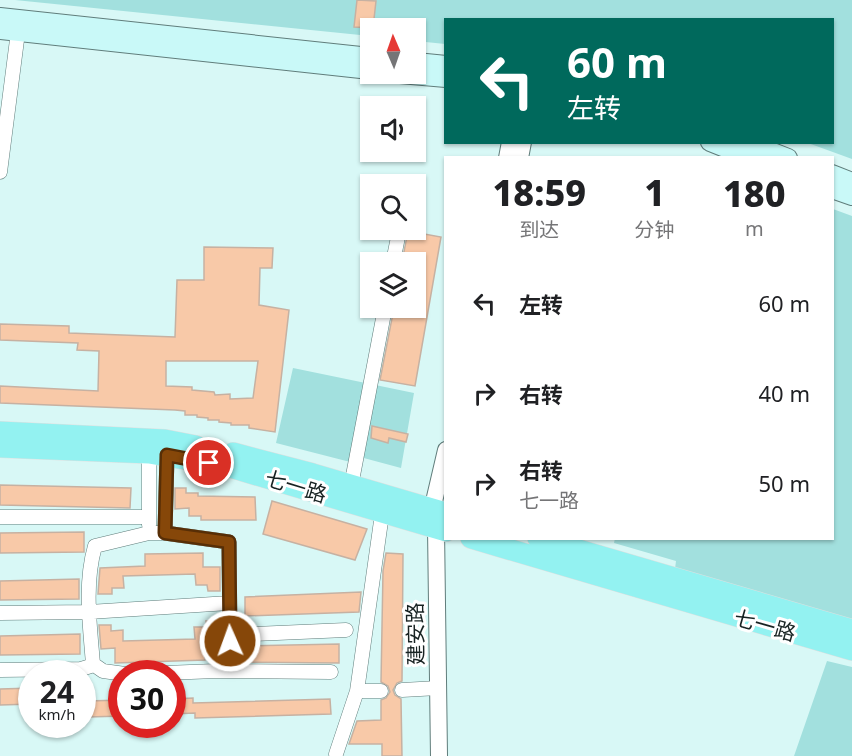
<!DOCTYPE html>
<html lang="zh">
<meta charset="utf-8">
<style>
:root{--surface:#fff;--page:#f6f6f6;--text:#202124;--muted:#757577}
body{margin:0;font-family:"Noto Sans","Noto Sans SC",sans-serif;background:var(--page);color:var(--text);height:100vh;display:flex;flex-direction:column;font-size:22px;white-space:nowrap}
*{box-sizing:border-box;margin:0}
p{font-size:20px;color:var(--muted)}
.icon{flex:none;width:33px;height:33px;fill:none;stroke:currentColor;stroke-width:2;stroke-linecap:round;stroke-linejoin:round}
.map{position:relative;flex:1;overflow:hidden}
.details{position:absolute;left:444px;top:156px;width:390px;height:384px;display:flex;flex-direction:column;background:var(--surface);border-radius:0px;box-shadow:0 2px 4px #0004}
.details>*{flex:none}
.banner{position:absolute;left:444px;top:18px;width:390px;height:126px;border-radius:0px;box-shadow:0 2px 4px #0004;background:#00695c;color:#fff;overflow:hidden}
.needle{width:39px;rotate:358deg}
.tools{position:absolute;left:360px;top:18px;display:grid;gap:12px}
.tools a{display:grid;place-items:center;width:66px;height:66px;border-radius:0px;background:var(--surface);box-shadow:0 2px 4px #0004;font-size:30px}
.speed{position:absolute;left:18px;top:660px;display:flex;gap:12px;font-size:30px;font-weight:700;text-align:center}
.speed>*{display:grid;place-content:center;width:78px;height:78px;border-radius:50%;background:var(--surface);box-shadow:0 2px 4px #0004;line-height:1}
.speed small{font-size:15px;font-weight:400}
.speed .limit{border:9px solid #d22;background:#fff;color:#111}
.pin{position:absolute;display:grid;place-items:center;width:51px;height:51px;color:#fff;margin:-26px;border:3px solid #fff;border-radius:50%;box-shadow:0 2px 6px #0007}
.me{position:absolute;width:66px;margin:-33px;rotate:358deg;stroke-linejoin:round;filter:drop-shadow(0 0 4px #0008)}
.turn{display:flex;align-items:center;gap:21px;height:126px;padding:0 24px;font-size:27px}
.turn .icon{width:78px;height:78px;stroke-width:2.5}
.turn b{display:block;font-size:42px;line-height:51px}
.eta{display:flex;justify-content:space-evenly;align-items:center;height:102px;text-align:center}
.eta b{font-size:36px;font-weight:800;line-height:42px}
ul{padding:0;list-style:none}
li{display:flex;align-items:center;gap:18px;height:90px;padding:0 24px}
li div{flex:1}
li b{display:block;font-size:22px}
li em{font-style:normal}
.map>svg:first-child{display:block}
.green{fill:#a2e0de}
.building{fill:#f8c9a8;stroke:#c6b1a2;stroke-width:1.5;fill-rule:evenodd}
.lines{fill:none;stroke-linecap:round;stroke-linejoin:round}
.minor-casing{stroke:#607d7b;stroke-width:15}
.tertiary-casing{stroke:#607d7b;stroke-width:18}
.secondary-casing{stroke:#607d7b;stroke-width:20}
.primary-casing{stroke:#dfe0e0;stroke-width:22}
.minor{stroke:#fff;stroke-width:14}
.tertiary{stroke:#fff;stroke-width:16}
.secondary{stroke:#c9f9f8;stroke-width:18}
.primary{stroke:#93f2f1;stroke-width:21}
.route-casing{stroke:#572e06;stroke-width:15}
.route{stroke:#864709;stroke-width:10}
.labels{text-anchor:middle;dominant-baseline:central;stroke-width:6;stroke-linejoin:round;paint-order:stroke}
.street-label{font-size:21px;fill:#182323;stroke:#fff}
</style>
<div class="map">
<svg width="852" height="756" viewBox="0 0 852 756">
<rect width="100%" height="100%" fill="#d8f8f6"/>
<path class="green" d="M15,0h837v159l-44,-16 24,-1v-122h-386l-1,24 -29,-3v-13h-46v8z
M833,209l19,7v406l-177,-53 1,-8 -62,-18 1,-5h217z
M293,368l121,25 -13,75 -41,-11 -2,7 -82,-21z
M827,661l25,6v89h-58z"/>
<path class="building" d="M357,0l19,1 -3,27 -19,-1z
M408,231l33,6 -26,149 -35,-6 14,-72h22v-46h-14z
M204,247l69,1 -1,20h-12l-1,37 30,5 -14,122 -26,-4v-3h-18v-2l-12,-1v-2h-11v-2l-11,-1v-2h-12v-4l-10,-1 -175,-7v-17l98,5 1,-40 -22,-1 1,-7 -78,-3v-16l69,2v7l106,4 2,-57h27zM166,361h92l-5,37 -23,1v-5l-15,1 -1,-3 -22,-2v-3l-26,-1z
M372,426l36,8 -2,8 -17,-4 -1,5 -17,-5z
M0,485l131,3 -1,20 -130,-3z
M175,488h11v5h12v3l57,1 1,23h-55v-4h-12v-8l-14,1z
M272,501l95,28 -12,31 -92,-26z
M84,532v20l-84,1v-20z
M203,553v14h17v24h-12l-1,-6h-11l-1,-11 -72,2 1,12h-12v6h-14l2,-26 45,-2v-12z
M386,553l17,1 -1,127 -5,2 -4,7 2,5 6,4 1,57h-20v-12h-33l8,-23 24,-1v-20l5,-2 4,-6 -2,-6 -7,-4 2,-111z
M79,579v20l-79,1v-19z
M361,592l-2,20 -114,4v-19z
M206,621h15v19l-1,7 -16,1 1,12 -90,3v-15l-14,1 -2,-24h12v6l12,-1v11l72,-2 -1,-12h13z
M80,634v20l-80,1v-19z
M339,644v19l-101,-1v-16z
M32,688v16l-32,1v-16z
M193,698v5l137,-4 1,15 -136,4v-5l-23,1v-15z
M122,700v16l-34,1v-16z"/>
<g class="lines">
<g class="minor-casing">
<path id="minor" d="M0,172l18,-140
M393,262l6,-30
M351,486l34,-178
M1,517h148
M149,525v-72
M165,533l2,-78
M0,613l89,-1 140,-9
M229,635l117,-5
M0,670l81,-1 13,-4
M216,671l115,1
M125,674l-22,-3 -10,-7c-3,-38 -9,-80 2,-118l54,-13h16l64,9 1,99 -3,17 -11,13 -77,3
M402,690l36,-2
M381,691h-24l25,-177
M336,754l21,-63"/>
</g>
<g class="tertiary-casing">
<path id="tertiary" d="M507,158l3,-16
M520,158l3,-16
M439,756l-3,-228 -4,-18 14,-60"/>
</g>
<g class="secondary-casing">
<path id="secondary" d="M0,17l370,40
M0,30l370,40
M416,62l30,3
M400,74l46,4
M710,142l40,16
M747,142l41,16
M832,174l20,8
M832,189l20,7"/>
</g>
<g class="primary-casing">
<path id="primary" d="M0,432l165,8 31,6
M0,447l149,6 81,14 216,64
M233,453l80,21 133,39
M471,538l381,112
M538,538l314,92"/>
</g>
<use href="#minor" class="minor"/>
<use href="#tertiary" class="tertiary"/>
<use href="#secondary" class="secondary"/>
<use href="#primary" class="primary"/>
</g>
<g class="lines">
<g class="route-casing">
<path id="route" d="M209,463l-42,-8 -2,78 64,9 1,99"/>
</g>
<use href="#route" class="route"/>
</g>
<g class="labels">
<g class="street-label">
<text transform="translate(296 486) rotate(17)">七一路</text>
<text transform="translate(765 625) rotate(16)">七一路</text>
<text transform="translate(415 634) rotate(-91)">建安路</text>
</g>
</g>
</svg>
<div class="tools">
<a><svg class="needle" viewBox="-14 -14 28 28"><path d="M0-13l5 13h-10z" fill="#e53935"/><path d="M0 13l5-13h-10z" fill="#757577"/></svg></a>
<a><svg class="icon" aria-label="sound" viewBox="0 0 24 24"><path d="M4 9h4l5-4v14l-5-4H4zM17 9q2 3 0 6"/></svg></a>
<a><svg class="icon" aria-label="search" viewBox="0 0 24 24"><circle cx="10" cy="10" r="6"/><path d="M15 15l6 6"/></svg></a>
<a><svg class="icon" aria-label="layers" viewBox="0 0 24 24"><path d="M12 4l9 5-9 5-9-5zM3 14l9 5 9-5"/></svg></a>
</div>
<div class="speed"><div>24<small>km/h</small></div><div class="limit">30</div></div>
<div class="pin" style="left:209px;top:463px;background:#d93025"><svg class="icon" aria-label="arrive" viewBox="0 0 24 24"><path d="M6 21V4h12l-3 4 3 4H6"/></svg></div>
<svg class="me" style="left:230px;top:641px" viewBox="-20 -20 40 40"><circle r="17" fill="#864709" stroke="#fff" stroke-width="3"/><path d="M0-11L8 9 0 5-8 9z" fill="#fff"/></svg>
<div class="banner">
<div class="turn"><svg class="icon" aria-label="left" viewBox="0 0 24 24"><path d="M17 20v-9H6M10 6l-5 5 5 5"/></svg><div><b>60 m</b>左转</div></div>
</div>
<section class="details">
<div class="eta">
<div><b>18:59</b><p>到达</p></div>
<div><b>1</b><p>分钟</p></div>
<div><b>180</b><p>m</p></div>
</div>
<ul>
<li><svg class="icon" aria-label="left" viewBox="0 0 24 24"><path d="M17 20v-9H6M10 6l-5 5 5 5"/></svg><div><b>左转</b></div><em>60 m</em></li>
<li><svg class="icon" aria-label="right" viewBox="0 0 24 24"><path d="M7 20v-9h11M14 6l5 5-5 5"/></svg><div><b>右转</b></div><em>40 m</em></li>
<li><svg class="icon" aria-label="right" viewBox="0 0 24 24"><path d="M7 20v-9h11M14 6l5 5-5 5"/></svg><div><b>右转</b><p>七一路</p></div><em>50 m</em></li>
</ul>
</section>
</div>
